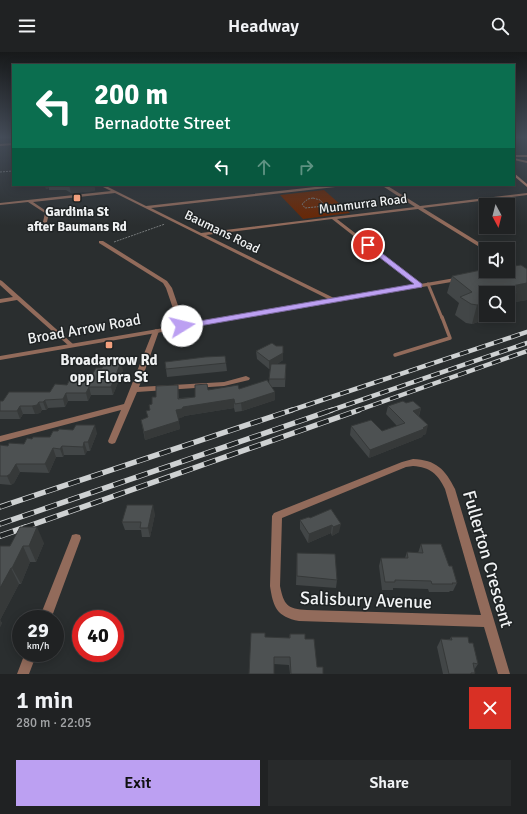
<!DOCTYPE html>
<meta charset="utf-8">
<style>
:root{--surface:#202223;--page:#282a2b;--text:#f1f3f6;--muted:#a2a4a6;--line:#3d3f41;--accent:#bca0f2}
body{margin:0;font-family:Signika,sans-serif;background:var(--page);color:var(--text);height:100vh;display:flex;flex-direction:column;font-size:15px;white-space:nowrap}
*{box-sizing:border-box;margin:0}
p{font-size:13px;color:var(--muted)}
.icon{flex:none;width:22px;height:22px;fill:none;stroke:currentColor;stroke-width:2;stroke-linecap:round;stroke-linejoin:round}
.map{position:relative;height:622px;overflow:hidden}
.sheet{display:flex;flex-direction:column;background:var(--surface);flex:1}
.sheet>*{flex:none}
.banner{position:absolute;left:12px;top:12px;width:503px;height:122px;border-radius:0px;box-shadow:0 2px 10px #0003,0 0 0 1px var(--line);background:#0b6e4f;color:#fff;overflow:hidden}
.needle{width:26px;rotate:173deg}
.buttons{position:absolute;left:479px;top:146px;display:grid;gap:8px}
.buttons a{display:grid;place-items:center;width:36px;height:36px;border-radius:0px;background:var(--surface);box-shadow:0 2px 10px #0003,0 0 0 1px var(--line);font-size:20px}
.speed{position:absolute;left:12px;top:558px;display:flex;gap:8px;font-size:20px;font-weight:700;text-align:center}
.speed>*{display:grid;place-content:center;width:52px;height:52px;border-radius:50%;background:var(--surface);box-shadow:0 2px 10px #0003,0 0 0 1px var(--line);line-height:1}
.speed small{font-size:10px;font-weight:400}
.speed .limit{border:6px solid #d22;background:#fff;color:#111}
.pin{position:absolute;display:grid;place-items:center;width:34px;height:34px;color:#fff;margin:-17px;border:2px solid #fff;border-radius:50%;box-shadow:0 1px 4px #0007}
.me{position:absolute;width:44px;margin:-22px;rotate:81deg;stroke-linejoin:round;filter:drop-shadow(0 0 3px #0008)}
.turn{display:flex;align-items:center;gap:14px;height:84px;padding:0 16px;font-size:18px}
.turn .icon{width:52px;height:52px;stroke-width:2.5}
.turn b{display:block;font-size:28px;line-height:34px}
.lanes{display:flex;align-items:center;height:38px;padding:0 16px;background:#0003;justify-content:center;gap:20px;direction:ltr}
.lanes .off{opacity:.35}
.round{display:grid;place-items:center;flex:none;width:42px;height:42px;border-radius:0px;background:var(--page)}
.summary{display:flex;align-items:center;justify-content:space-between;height:68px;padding:0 16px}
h1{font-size:24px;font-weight:600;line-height:30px}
.cta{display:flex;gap:8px;margin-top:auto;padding:8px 16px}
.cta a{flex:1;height:46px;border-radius:0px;background:var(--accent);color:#111;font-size:16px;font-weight:600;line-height:46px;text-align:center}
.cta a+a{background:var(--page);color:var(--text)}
header{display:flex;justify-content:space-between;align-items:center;height:52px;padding:0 16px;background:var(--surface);font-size:18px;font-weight:600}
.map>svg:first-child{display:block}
.green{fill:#6b2500}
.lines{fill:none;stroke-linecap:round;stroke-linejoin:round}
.path{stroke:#767a7b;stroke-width:1;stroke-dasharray:2 1;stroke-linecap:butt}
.service-far1{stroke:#926b5b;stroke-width:3}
.service{stroke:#926b5b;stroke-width:3.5}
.minor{fill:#926b5b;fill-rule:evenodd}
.tertiary{fill:#926b5b;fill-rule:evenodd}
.secondary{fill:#cb8e74;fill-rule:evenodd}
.rail-far2-casing{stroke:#ced1d2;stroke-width:4.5}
.rail-far1-casing{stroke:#ced1d2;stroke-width:5.5}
.rail-casing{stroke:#ced1d2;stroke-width:6}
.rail-far2{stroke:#202425;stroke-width:3;stroke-dasharray:9;stroke-linecap:butt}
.rail-far1{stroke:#202425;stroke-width:4;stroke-dasharray:12;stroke-linecap:butt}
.rail{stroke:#202425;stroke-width:4.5;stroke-dasharray:14;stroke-linecap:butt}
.wall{fill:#424647}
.shaded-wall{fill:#363939}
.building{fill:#4d5152;stroke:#363939}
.route{fill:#bca0f2;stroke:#7a689d}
.poi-dot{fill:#f2a07e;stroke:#202425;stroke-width:1.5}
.labels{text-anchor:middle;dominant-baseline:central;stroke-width:3;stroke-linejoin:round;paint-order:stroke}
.far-street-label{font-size:13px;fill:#f0f2f3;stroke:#202425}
.far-poi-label{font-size:13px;font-weight:bold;fill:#f0f2f3;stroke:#202425}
.street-label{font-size:15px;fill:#f0f2f3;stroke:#202425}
.poi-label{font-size:15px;font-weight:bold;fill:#f0f2f3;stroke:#202425}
.near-street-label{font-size:18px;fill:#f0f2f3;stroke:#202425}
</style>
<header><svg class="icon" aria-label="menu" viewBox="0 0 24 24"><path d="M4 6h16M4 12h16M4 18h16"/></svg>Headway<svg class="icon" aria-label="search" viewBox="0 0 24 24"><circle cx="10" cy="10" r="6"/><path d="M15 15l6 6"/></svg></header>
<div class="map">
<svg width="527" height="622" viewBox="0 0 527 622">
<rect width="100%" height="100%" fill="#2a2e2f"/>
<path class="green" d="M324,138l26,23 -47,6 -23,-24z"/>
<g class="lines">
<path class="path" d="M0,120l13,-1
M313,146l7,2 5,6 -20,2 -3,-4 6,-5z
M114,190l51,-18"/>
<path class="service-far1" d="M428,232l14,34"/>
<path class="service" d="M395,303l55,-17 -8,-21"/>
<path class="minor" d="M13,91v2l-13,1v-2z
M516,103h11v2h-12z
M99,133h5l42,21 187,-21h13l-2,1 -193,22 50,25 214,-26 -34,-22h5l34,21 107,-13v2l-104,13 65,40 1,1h-3v2l-68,-42 -81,10 85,66 1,1 -3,2 -88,-69 -126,16 130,64 1,1 -3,2 -219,-109 -82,9 16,11 -2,9 -2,1 -2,-1 2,-9 -17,-11 -28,3v-2l111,-12z
M99,189h4l64,40 5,7 13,38 -1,1h-4l-1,-1 -13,-38 -3,-5 -64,-40z
M508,209l12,8v2h-4l-8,-6z
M0,228l2,1 71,63 1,1 -1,1h-4l-52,-46 -17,3v-4l13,-2 -13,-12z
M156,277l3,2 -20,56 85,-5 22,-6 4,2 -1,2 -25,6 -87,6 -21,49 -1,2 -3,1 -3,-1 -1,-2 13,-31 -121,32v-6l124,-32 29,-73z
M413,407c23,1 32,10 42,30l55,185h-12l-14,-47 -185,-6c-22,-4 -26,-14 -29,-35l2,-70 2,-3 128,-51zM413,414c17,1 25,8 32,23l36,126 -174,-5c-20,-1 -23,-5 -27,-24l2,-68 124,-51z
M76,482l4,1 1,3 -30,81h-12l32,-81 1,-3z
M25,601h12l-8,21h-12z"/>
<path class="tertiary" d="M514,106l13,3v2l-13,-3z
M461,225l2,1v2l-463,80v-4z"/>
<path class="secondary" d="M514,121l13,11v3l-13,-11z"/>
<g class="rail-far2-casing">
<path id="rail-far2" d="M289,359l238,-79
M329,359l198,-68
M356,359l171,-60"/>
</g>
<g class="rail-far1-casing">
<path id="rail-far1" d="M0,455l292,-97
M0,472l332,-114
M23,476l336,-118"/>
</g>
<g class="rail-casing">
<path id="rail" d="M0,484l26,-9"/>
</g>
<use href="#rail-far2" class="rail-far2"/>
<use href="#rail-far1" class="rail-far1"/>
<use href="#rail" class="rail"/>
</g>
<path class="wall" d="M45,133h49l1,6 -24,2 -5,-3h-17v-2l-3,1z
M521,213l6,4v31l-12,2 -4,9 -3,1v-19h-22v22h13l-27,9 -6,-1 -11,-8 4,-12 -12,-10 5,-17 29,-6h5v1h22v-4z
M256,299l27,2v7l-6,4h9l-1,23h-13l3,13 -33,11 -7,1 -1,-4 -50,8 -1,1 -5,1 2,11 -35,11 -4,-20 7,-3 4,-13 4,-7 22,-12 1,13 16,-1 12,-13 1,6 31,-1 30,-6 1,-15 -1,1 -12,-10z
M165,310l61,1 1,8 -60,6z
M123,318l-10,25h-22l-3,6h-20l-3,6 -17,1 -2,2h-4l-2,3 -5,1h-12l-3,5h-20v-18h3l47,-9 42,-17z
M388,354l33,2 -2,8 7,18 -3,1 -1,2 -53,21 -19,-23 1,-9 31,5 15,-5 -11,-12z
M97,381l-7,18h-3l-2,4h-21l-1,2h-7l-7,16 -29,-1 -6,11 -3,2 -11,-1v-39l8,1 16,-2 8,-5z
M331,457l8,23 -7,4 -1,-3 -23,10 -8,-14v-9l10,-2z
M155,462l-5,23h-8l-1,-7h-16l-3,-8z
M44,491l-8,19h-6l-9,22h-2l-19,36 2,3 -2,4v-81h10z
M421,492l28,22 8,17 -4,8h-3l-1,1h-20l-1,-3 -35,-1v2h-11l-3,-24 2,-8h24l2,-6 11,1z
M297,501l40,27 -1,8 -40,-3z
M290,582l15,5 12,28 6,7h-33l-1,-9 -15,-1 -9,-27 24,1z
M451,585l18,6 9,21 -4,6 1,3 -1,1h-31l-6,-27 4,-8h9z"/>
<path class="shaded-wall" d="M45,133h3l1,3 -3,1z
M69,133h25l1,6 -24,2z
M527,231v17l-12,2 -4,9 -3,1v-16l4,-10z
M486,251v12h13l-27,9 5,-19z
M283,301v7l-14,9v-8z
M121,310l2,8 -10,25 -2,-8z
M89,335l2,8 -3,6 -2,-8z
M275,340v8l-33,11 -1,-8z
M66,341l2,8 -3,6 -2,-8z
M234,347v9l-50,8 -1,1 -5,2 -2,-9 7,-3z
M45,348l3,8 -2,2 -3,-8z
M39,350l3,8 -2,3 -5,1 -3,-8z
M20,354l3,8 -3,5 -3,-8z
M421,356l-3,9 -5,-6z
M179,369l1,8 -35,11 -1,-8z
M95,373l2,8 -7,18 -2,-9z
M428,373l-2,9 -3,1 -1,2 -53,21 1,-8z
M84,390l3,9 -2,4 -2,-8z
M62,394l2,9 -1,2 -3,-8z
M53,396l3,9 -7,16 -4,-9z
M16,412l4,8 -6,11 -3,2 -4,-9z
M153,453l2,9 -5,23 -2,-9z
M341,472l-2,8 -7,4 1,-9z
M332,473l-1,8 -23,10 1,-9z
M37,475l7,16 -8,19 -7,-16z
M23,494l7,16 -9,22 -9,-16z
M11,516l8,16 -19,36 2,3 -2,4v-39z"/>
<path class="building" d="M521,213l6,4v14l-15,3 4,2 -4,2 6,3 -10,3v-3h-22v10l-9,2 -6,-1 -11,-7 12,-5 -20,-16 29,-6h5v1h22v-4z
M272,291l4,3h7v7l-14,8 -13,-10z
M225,304l1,7 -60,6 -1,-7 40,-5z
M121,310l-10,25h-22l-3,6h-20l-3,6 -18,1 -2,2h-4l-2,3 -5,1h-12l-3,5h-17v-10h3l6,-9h41l5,-8 12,1 5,-10h20l4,-7h6l1,-2z
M271,312h15l-1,15h-16z
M267,328l8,12 -34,11 -6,1 -1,-5 -51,8 -1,2 -6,1 3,11 -35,11 -3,-12 7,-3 -2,-6 4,-1 -1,-5 3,-1v-7h4v-11l22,-1v14l17,-2v-12l12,-1 1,6 30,-5 1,4z
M403,349l3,2 7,-2 8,7 -8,3 15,14 -5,3 1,1 -54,21 -19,-24 20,-6 11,11 23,-8 -17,-17z
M76,373h19l-7,17h-4l-1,5 -21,-1 -2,3 -7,-1 -8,16h-29l-6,10 -3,2h-7v-31l8,1 1,-3 15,1 3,-6 5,1 1,-2h17l3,-6h5l1,-2 14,1z
M127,453h26l-5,23h-8l1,-6h-19z
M331,457l10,15 -8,3 -1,-2 -23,9 -9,-14 9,-3 1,1z
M20,475h17l-8,19h-6l-11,22h-1l-11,20v-42h10z
M421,492h20l8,22h3l5,17h-5l1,1h-21l-1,-3 -36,-1v2h-10l-4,-24h27l-1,-6 16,1z
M297,501l38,1 2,26 -40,-4z
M251,581h14v4l25,1v-4h15v5h9l3,28h6v7h-32l-1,-17h-16v17h-25z
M451,585h17l1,6h4l5,21 -5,-1 2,10h-4v1h-22l-8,-35 11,1z"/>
<linearGradient id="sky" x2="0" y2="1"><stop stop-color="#17191a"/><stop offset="0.49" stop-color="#444c58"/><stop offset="1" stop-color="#444c58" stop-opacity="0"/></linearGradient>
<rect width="527" height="174" fill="url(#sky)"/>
<path class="route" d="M366,192h4l52,40v3l-240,42 -4,-3 4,-2 232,-40 -48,-37z"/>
<g class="poi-dot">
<rect x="73" y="142" width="8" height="8" rx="2"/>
<rect x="105" y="289" width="8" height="8" rx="2"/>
</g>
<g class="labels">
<g class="far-street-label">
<text transform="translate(363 152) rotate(-7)">Munmurra Road</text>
<text transform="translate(222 180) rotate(26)">Baumans Road</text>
</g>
<g class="far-poi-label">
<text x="77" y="160">Gardinia St<tspan x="77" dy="15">after Baumans Rd</tspan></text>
</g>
<g class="street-label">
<text transform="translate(84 277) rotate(-10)">Broad Arrow Road</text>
</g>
<g class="poi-label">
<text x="109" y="308">Broadarrow Rd<tspan x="109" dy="17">opp Flora St</tspan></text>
</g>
<g class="near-street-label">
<text transform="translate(488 507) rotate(74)">Fullerton Crescent</text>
<text transform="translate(366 548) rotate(2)">Salisbury Avenue</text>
</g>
</g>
</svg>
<div class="buttons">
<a><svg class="needle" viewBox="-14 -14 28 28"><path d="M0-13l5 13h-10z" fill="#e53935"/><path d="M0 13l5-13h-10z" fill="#a2a4a6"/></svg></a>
<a><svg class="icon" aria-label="sound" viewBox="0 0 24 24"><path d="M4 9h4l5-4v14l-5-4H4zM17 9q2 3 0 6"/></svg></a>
<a><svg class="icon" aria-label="search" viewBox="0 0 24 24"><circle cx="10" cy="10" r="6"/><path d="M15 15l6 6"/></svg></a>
</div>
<div class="speed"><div>29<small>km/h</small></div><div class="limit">40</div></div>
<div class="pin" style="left:368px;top:193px;background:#d93025"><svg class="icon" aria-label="arrive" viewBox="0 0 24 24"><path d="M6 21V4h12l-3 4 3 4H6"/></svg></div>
<svg class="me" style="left:182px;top:274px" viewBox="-20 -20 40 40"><circle r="19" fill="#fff"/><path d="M0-13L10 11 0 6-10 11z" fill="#bca0f2"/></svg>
<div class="banner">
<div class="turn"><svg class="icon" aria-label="left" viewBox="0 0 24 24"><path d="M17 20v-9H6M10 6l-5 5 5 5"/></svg><div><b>200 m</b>Bernadotte Street</div></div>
<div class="lanes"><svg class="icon" aria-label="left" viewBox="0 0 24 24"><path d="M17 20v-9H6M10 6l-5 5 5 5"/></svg><svg class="icon off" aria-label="ahead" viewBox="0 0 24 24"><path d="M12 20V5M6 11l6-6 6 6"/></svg><svg class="icon off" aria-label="right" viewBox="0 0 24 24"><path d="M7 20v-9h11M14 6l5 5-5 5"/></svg></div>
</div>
</div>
<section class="sheet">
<div class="summary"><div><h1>1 min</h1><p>280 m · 22:05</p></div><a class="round" style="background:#d93025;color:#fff"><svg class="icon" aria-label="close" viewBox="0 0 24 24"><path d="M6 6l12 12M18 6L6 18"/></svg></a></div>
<div class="cta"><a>Exit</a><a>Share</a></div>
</section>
